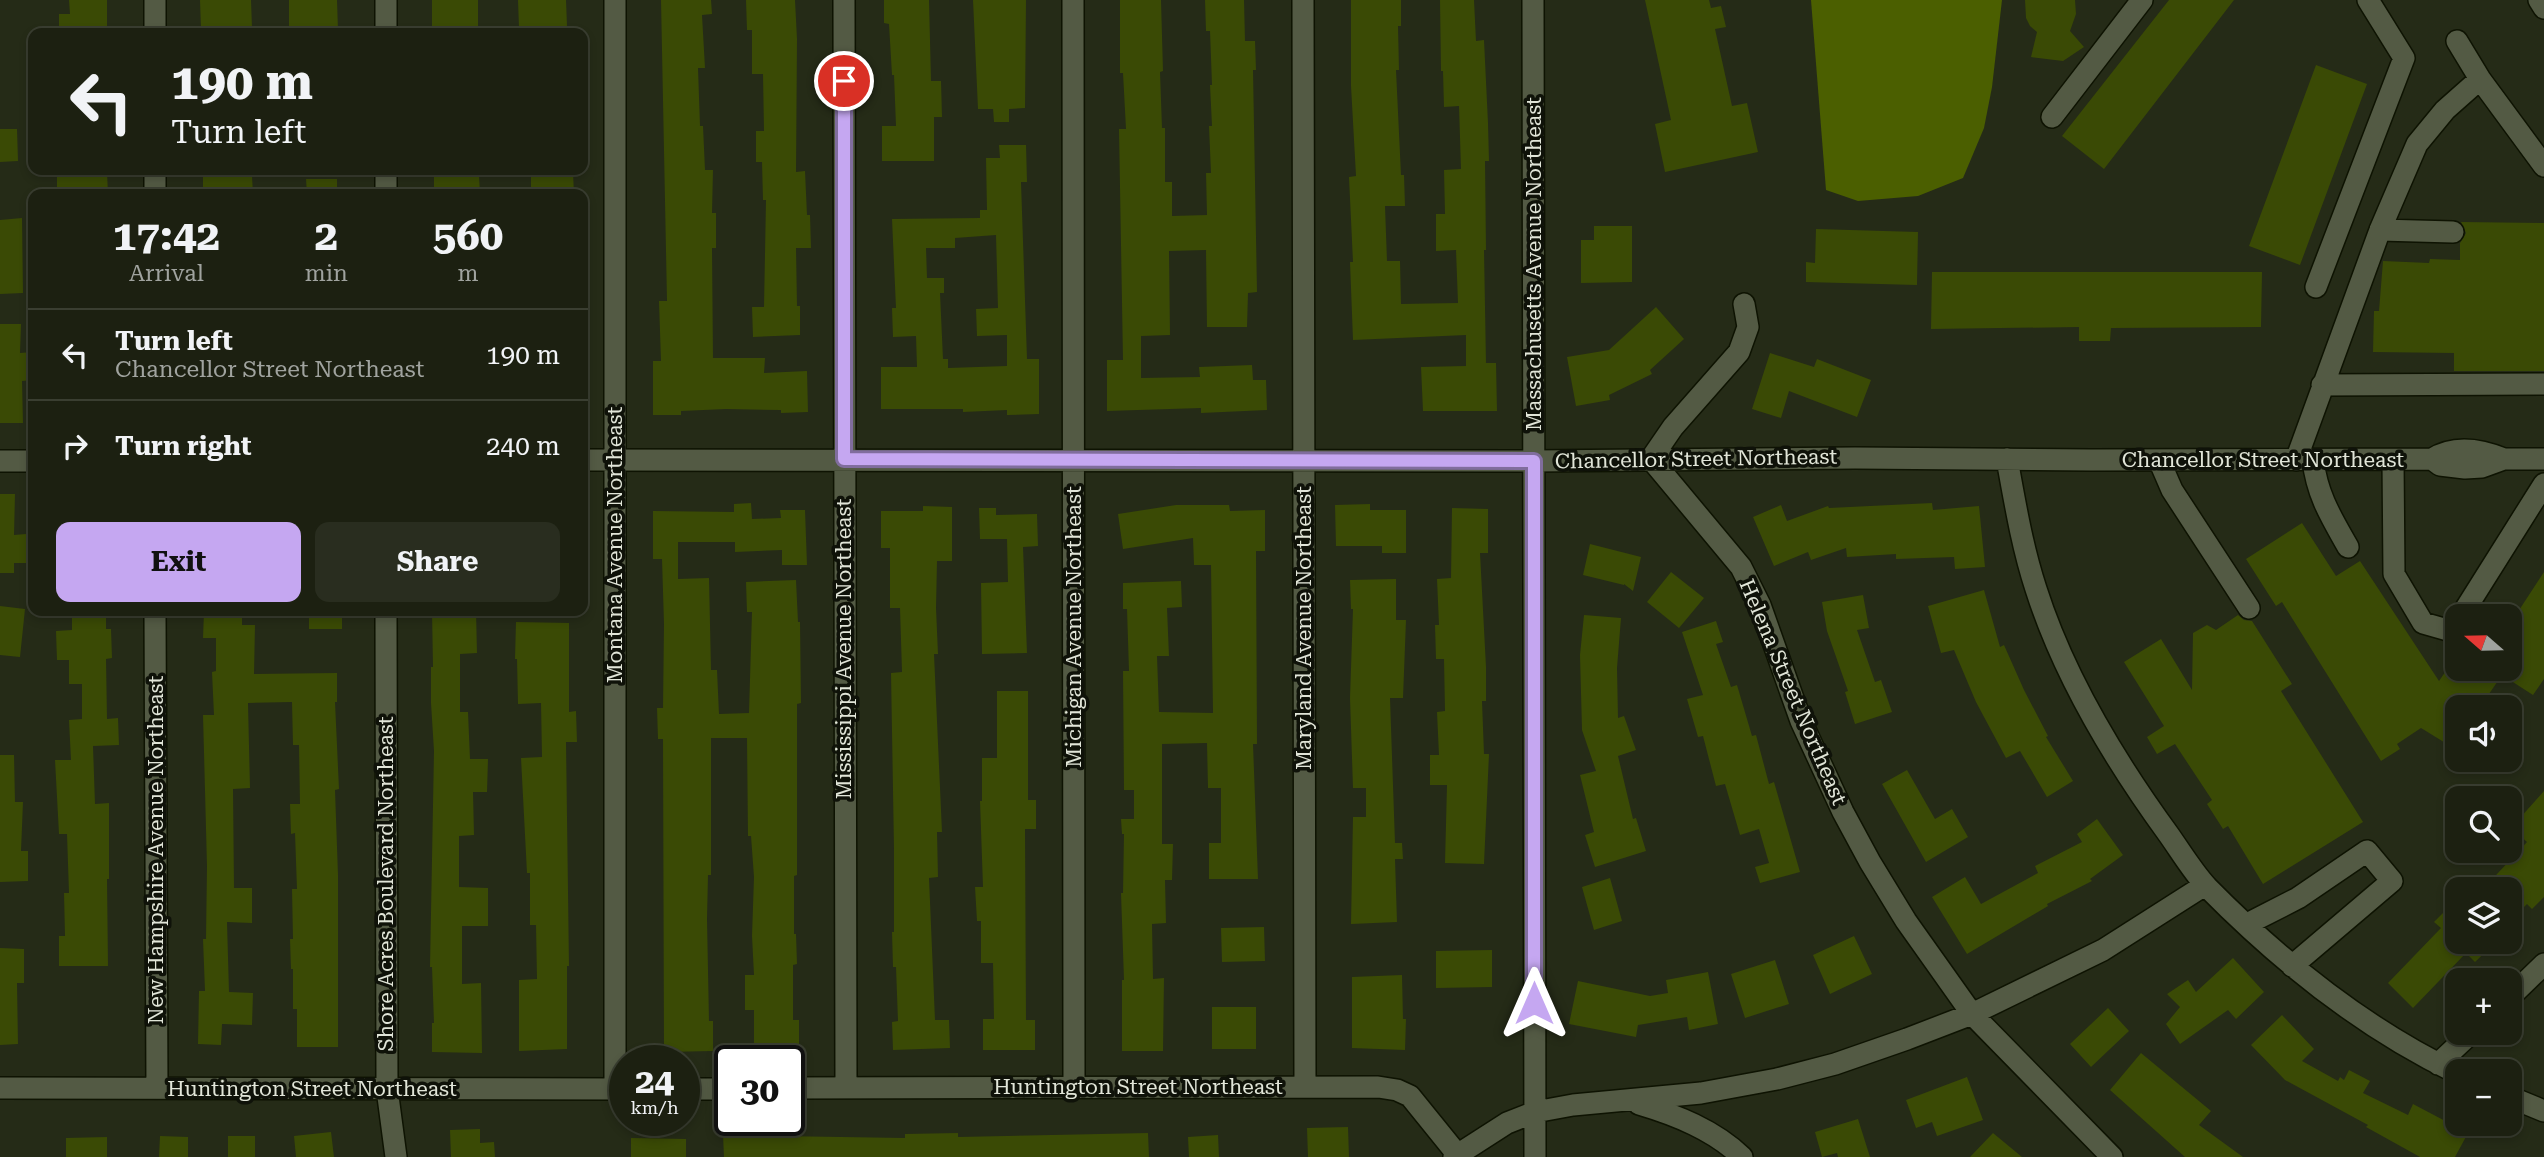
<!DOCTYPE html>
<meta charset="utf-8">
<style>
:root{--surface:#1c2011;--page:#292d1f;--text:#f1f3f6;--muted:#a0a39f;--line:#3a3e31;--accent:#c5a7f1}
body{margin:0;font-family:"Roboto Serif",serif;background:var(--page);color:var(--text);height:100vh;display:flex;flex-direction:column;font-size:26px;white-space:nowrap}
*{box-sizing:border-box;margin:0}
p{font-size:23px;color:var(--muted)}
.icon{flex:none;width:38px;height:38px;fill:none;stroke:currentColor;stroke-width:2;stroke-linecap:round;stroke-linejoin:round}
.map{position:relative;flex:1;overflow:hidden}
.drawer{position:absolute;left:28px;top:189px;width:560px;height:427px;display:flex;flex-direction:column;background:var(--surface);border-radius:14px;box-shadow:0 4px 10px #0003,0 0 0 2px var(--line)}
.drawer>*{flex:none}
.hud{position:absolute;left:28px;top:28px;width:560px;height:147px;border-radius:14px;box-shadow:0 4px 10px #0003,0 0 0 2px var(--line);background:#1c2011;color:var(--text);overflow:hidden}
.needle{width:46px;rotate:290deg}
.fabs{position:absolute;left:2445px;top:604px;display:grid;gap:14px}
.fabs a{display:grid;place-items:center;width:77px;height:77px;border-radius:14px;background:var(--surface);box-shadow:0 4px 10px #0003,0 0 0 2px var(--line);font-size:35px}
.speed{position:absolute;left:609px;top:1045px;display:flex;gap:14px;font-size:35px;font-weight:700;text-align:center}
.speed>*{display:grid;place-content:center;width:91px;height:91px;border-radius:50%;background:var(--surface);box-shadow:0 4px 10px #0003,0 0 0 2px var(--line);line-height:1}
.speed small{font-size:18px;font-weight:400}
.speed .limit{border:4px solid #111;border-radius:10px;background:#fff;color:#111}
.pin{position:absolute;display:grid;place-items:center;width:60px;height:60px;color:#fff;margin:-30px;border:4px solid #fff;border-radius:50%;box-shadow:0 2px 7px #0007}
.me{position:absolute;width:77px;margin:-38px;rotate:0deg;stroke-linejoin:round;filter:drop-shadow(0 0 5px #0008)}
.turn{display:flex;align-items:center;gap:24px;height:147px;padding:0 28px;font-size:32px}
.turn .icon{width:91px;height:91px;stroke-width:2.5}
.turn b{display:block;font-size:49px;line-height:60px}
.eta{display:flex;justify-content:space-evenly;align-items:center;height:119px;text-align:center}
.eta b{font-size:42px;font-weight:700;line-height:49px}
.button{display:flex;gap:14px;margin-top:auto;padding:14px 28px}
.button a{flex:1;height:80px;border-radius:14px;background:var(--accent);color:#111;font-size:28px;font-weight:700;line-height:80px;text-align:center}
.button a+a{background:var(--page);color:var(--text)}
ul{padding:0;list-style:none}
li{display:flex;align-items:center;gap:21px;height:91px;padding:0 28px;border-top:2px solid var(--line)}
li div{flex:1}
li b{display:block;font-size:26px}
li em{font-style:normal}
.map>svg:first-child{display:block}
.water{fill:#4b5f00}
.building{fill:#3a4a05;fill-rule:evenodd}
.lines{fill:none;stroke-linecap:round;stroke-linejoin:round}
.minor-casing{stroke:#0e1302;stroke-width:24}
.minor{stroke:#535a44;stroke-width:21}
.route-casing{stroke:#806d9d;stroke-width:18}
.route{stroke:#c5a7f1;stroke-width:12}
.labels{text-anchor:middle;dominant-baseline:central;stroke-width:7;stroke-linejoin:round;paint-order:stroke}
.street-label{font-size:21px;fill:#e1e5d8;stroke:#0f1209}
</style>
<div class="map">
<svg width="2544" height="1157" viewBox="0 0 2544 1157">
<rect width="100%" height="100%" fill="#252b17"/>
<path class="water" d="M1811,0h191l-10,87 -8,41 -21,50 -45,18 -60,5 -32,-11z"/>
<path class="building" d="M69,0h38v31l-48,1v-18h11z
M200,0h51l1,28 -51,1z
M289,0h48l1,30h-49z
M432,0h46v30h-46z
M518,0h48l1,26 -48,2z
M661,0h50l1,14 -10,1 3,53h-7l2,58h3l2,44h8l-1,43h4v35h-4l1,110h52l-1,15 43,-2 1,41 -27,1v-3l-55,-1 -45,2v4h-28v-54h8l-2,-60h8z
M746,0h49l2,39 -1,133 9,-1 2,44h3l1,33h-15l1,58h3v29l-47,2 -1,-30h12l2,-107h-3l-1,-38h-6v-31h8l-1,-57h-11v-44h-5z
M884,0h45l2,81h10l1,36h-8v44h-52v-35h14l-2,-51h-2l-3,-51 -5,-1z
M973,0h53l-1,108 -16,1v13h-15l-1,-13h-15z
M1120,0h41l2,71 -3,1 2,56h3v54h7v34l35,-1 -1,-42h5l-2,-47h3l-2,-41h2l-2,-54h-4l-1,-31h39l1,41h10l1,29h-3l4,222 -9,1 -1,34h-40l-1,-77 -37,1 1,84 -29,1v42l59,-1 -1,-10 53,-2 1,15h13l1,30 -66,3v-5l-94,3v-51h16l-4,-231h7l-3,-56h-3z
M1351,0h50v26h-3l1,44h-3l5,105h3l1,31h-20l2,55h13l1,43 57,-1 -2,-53 -20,1v-37h9l-1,-44 17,-1 -2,-63 -15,1 -1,-36h-2l-1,-71h34l2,41 8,-1 4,83 1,38h-4l1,89h-2l2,113h10l1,48h-74l-2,-44 45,-1v-31l-113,5 -3,-78h3l-4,-85 7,-1 -5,-90z
M1645,0h64l2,8 10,-2 5,21 -11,2 17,77 15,-3 11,49 -93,20 -10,-48 16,-4z
M2025,0h50l1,14 -6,17 14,16 -21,14 -32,-4 6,-25 -7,-6 -4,-8z
M2169,0h65l-130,169 -42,-33z
M2316,65l51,19 -67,181 -51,-19z
M0,129h17l1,32 -18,1z
M999,145h27l1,37h-6l6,177h12v55l-32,1v-5l-44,2v-3h-82v-42h36l-1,-31 -23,1 -1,-29h4l-4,-89 88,-1v-8h7l-1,-52h14zM996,235l2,73 -22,1 1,27 30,-1v31l-59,2v-9h-5l-3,-66h4v-15h-17l-1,-30h29v-10z
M107,172l1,22h-51v-20z
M573,172l1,22h-43v-20z
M479,175l1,19h-46v-18z
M252,176l1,18h-50v-17z
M306,179h31v15h-30z
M22,218l1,75 -23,1v-74z
M2461,222l83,1v148h-90v-18l-81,-1 1,-41h5l4,-50 46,2 1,-4 30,1v-17l6,-10z
M1594,226h38v56l-51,1v-43h13z
M1816,229l102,3 -1,53 -111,-3v-20l9,1z
M1932,272h330l-1,55 -150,1 -1,13h-31v-14l-148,2z
M1656,307l28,32 -34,31 2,4 -43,21 1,5 -34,6 -9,-49 42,-7z
M0,324h21l-1,29 13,-1v28l-11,1 1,42h-23z
M1770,353l44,14 3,-8 54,21 -14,37 -68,-26 -8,27 -29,-9z
M0,494h15l-1,41 12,-1 1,29h-13v10h-14z
M751,503l1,16 29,-1 -1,-8h25l2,55h-25v-15l-47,2v-10h-57v37l31,-1 2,92h6l2,44 30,-1 3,-101h-5l-1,-30 50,-2 2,42h2l1,81 -4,1v171l-3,1v58h2l1,30 -4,1v55h6v33h-45v-43h-9v-35h9l-2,-39 2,-59 -3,-41h-3l-1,-98h-36v137h-3l-1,44 2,102h4v30l-49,1 -1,-313h-5l-1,-31h6l1,-84 -2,-65h-9v-48l81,1v-8z
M1932,503l1,7 46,-4 6,61 -30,2 -1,-12 -58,2v-5l-49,3 -1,-9 -35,12 -3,-8 -34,14 -21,-49 28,-12 6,16 41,-15 1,2z
M1370,504v6h36v43h-24v-7h-46l-1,-41z
M1176,505h53l1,6 35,-1v41h-9l1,193h-4l5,135h-49v-36h12v-55h-13l-1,-45 -45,1v100h11l-1,36h-7l1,43 -14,1 1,55 11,-1 -1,73h-41v-71h2l-3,-87h2l1,-59h-2l-1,-15h13v-29h-10l-1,-119h6l-2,-62h-4v-26l58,-2 1,26 -15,1 2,48h-12l2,56 54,1 -2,-148h-17l-1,-27 -70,11 -5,-35z
M923,506l29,1v54h-15l-1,47 2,46h-4l8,178h-5l1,45 -9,1 6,142h14l1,28 -57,2 -1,-28 6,-1 -2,-54h-3l-1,-35h2v-83l-3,-176 11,-1 -2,-64h-10v-60h-9v-37h42z
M979,508h17v7l41,-1 1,32 -15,1 4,106 -45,1 -1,-71 27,-1 -1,-43h-27z
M1452,508l36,1v44h-8l6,114v34h-4l2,53h5l-5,110 -39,-1 2,-78h-17v-30h9l-2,-43 8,-1 -1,-52h-8l-1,-34h4l-2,-46 14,-1z
M2302,523l34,53 24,-15 79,120 9,-13h62v-44l34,-52v107l-11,16 -31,-20 -22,32h-23v19l-10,18 -26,-16 -24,16 3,5 -19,12 -99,-159 -6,4 -30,-47z
M1590,544l51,13 -8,34 -9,-7v1l-41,-10z
M1671,572l33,26 -25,30 -32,-26z
M1396,579v41h10l-3,78h-13l5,145h7l1,16h-8l2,63 -46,2 2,-107h13v-29h-13l-3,-90 3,-89h-2l-1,-29z
M1984,590l16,57 4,-2 20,45 24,46 -2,1 27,44 -26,16 -27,-46 -14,7 -30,-56 -22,-52 -13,3 -13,-47z
M1863,595l6,33 -12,2 18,52 6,-2 11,32 -37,12 -10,-32 3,-1 -21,-60 -5,-29z
M0,606l25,3 -5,48 -20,-2z
M72,611h34v18h5l1,29 -6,1 1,60 11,-1 1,27 -26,1 2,58 14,-1v76h-2l1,87h-49v-30h6l-1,-43h5l-2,-59h-8l-4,-74h16l-2,-40 13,-1v-35h-13v-24h-12l-1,-29 16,-1z
M204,611h38v14h13l-1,49 83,-1v29h-2l4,87 -4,1 3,85v172h-41v-38h-4v-40h-2l-1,-30h3l-1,-50h5l-2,-56 -4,1 -1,-30h10l-1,-59h-6l-1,-43 -44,1 2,85 -17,1 1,99h18v35l-25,-1 2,70 24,1 -1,32 -30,-1 -1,21 -23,-1 1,-53h6l-2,-52h3l1,-73 -4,-151h11l-2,-43 4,-1v-33h-13z
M309,611h33v18h-33z
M432,611h44l1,42 -17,1v58h8l2,47h18l-1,33h-14l1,43 -15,1v51l29,1v38h-26v58l19,-1 1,70 -50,-1v-29h2l-2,-56h-2l4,-216 -3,-48v-36h2z
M1584,615l37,3 -4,50 1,50 6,-2 12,34 -18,6 15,63 3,-1 10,33 -51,16 -10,-32 9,-3 -14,-57 16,-4 -14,-41 -2,-75z
M2238,615l6,5 8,1 40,63 -11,7 82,131 -100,62 -35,-58 -5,3 -16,-25 5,-4 -37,-56 -18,10 -10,-17 17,-11 -40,-64 37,-23 31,51 1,-57 14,-8 9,5z
M1716,621l7,21 -7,2 15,43 6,-2 15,51 4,-1 13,49 5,-2 26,90 -40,11 -5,-16 14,-4 -10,-34 -19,6 -15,-51 -9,2 -13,-50 -5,1 -11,-38 16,-4 -21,-63z
M516,622l53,1v89l7,-1 1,31h-11l3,224h-2v83l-48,2v-71l18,-1 -1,-54h-6v-52h-3l-6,-115 21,-1 -1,-54 -23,1 -1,-45h-2z
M997,691h31v109h8v29h-11l1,191h9v30h-52v-31h11l-1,-56h-12v-42h-4l-2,-34h8l-3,-86h2v-43h15z
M0,755h14l1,47h8l-2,49h7v30l-28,1z
M1907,770l28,49 17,-10 16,28 -42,25 -44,-78z
M2544,791v106l-12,12 -5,-5 -17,17v-32h-27l44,-47 -16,-14z
M2097,819l26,36 -33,24 2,2 -45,23 1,2 -81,48 -35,-57 33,-20 16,27 57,-31 -3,-7 47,-24 -5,-8z
M1610,878l12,43 -28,9 -12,-43z
M2457,899v43h39l-21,20 -9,-9 -53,55 -25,-25 53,-55 -7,-6z
M1264,927l1,34 -43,1 -1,-34z
M1854,936l18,38 -42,20 -17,-39z
M0,948l24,1v34h-7l1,61 -18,1z
M1492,950v37l-56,1v-37z
M2233,958l31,34 -28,27 -8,-9 -48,34 -14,-20 14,-17 -13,-13 21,-14 8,12z
M1775,960l14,44 -44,14 -14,-44z
M1708,972l10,52 -29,6 -2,-13 -49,8 -2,12 -67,-13 9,-43 72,15 18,-3 -2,-13z
M1402,975l1,44h3l-1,31 -53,-2v-71z
M1212,1007h44v42h-44z
M2108,1008l21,23 -38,36 -21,-23z
M2282,1015l32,34 -12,12 36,20 2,-4 4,3 5,-10 21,11 -7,12 45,22 5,-11 55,29 -13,24h-35l-54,-30 2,-2 -83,-45 -34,-35z
M2141,1053l70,58 -12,14 44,32h-58l-75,-67z
M1967,1077l16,43 -46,16 -5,-14 -16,6 -10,-28z
M1858,1119l12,38h-32l-1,-4 -15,4 -7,-25z
M1348,1127l1,30h-41l-1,-29z
M480,1129v14l14,-1 1,15h-44l-1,-27z
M331,1132l3,25h-38l-2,-21z
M958,1133v4l190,-4 1,24h-425l-1,-22 182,3v-4z
M1993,1133l29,24h-52z
M1218,1135l1,22h-30l-1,-20z
M160,1136l28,1v20h-29z
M228,1136h27v21h-27z
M107,1137v20h-41v-19z
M631,1138l55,1v18h-55z"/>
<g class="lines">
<g class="minor-casing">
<path id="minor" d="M615,0v1089
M844,0l2,1088
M1073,0l1,1087
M1303,0l2,1087
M1533,0l2,1157
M2539,0l5,8
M155,33v-33
M386,33v-33
M2457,41l23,38 64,87
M2052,117l90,-117
M155,194v-24
M386,194v-24
M2380,230l73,2
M2316,287l88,-229 -36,-58
M1744,304l4,23 -9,25 -66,75 -22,32 90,108 19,38 41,116 42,91 27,50 36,59 66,93 140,143
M2322,385l222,-1
M2007,459c8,44 15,87 29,130 28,88 79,172 133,246 12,17 24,37 38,52 73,74 156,141 250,186
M2432,459l8,6 25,3 17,-1 22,-8h40
M583,460l951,1 321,-3 236,2 341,-1c22,-14 48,-10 72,0
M2159,460l13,30 77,118
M2296,460l84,-230 37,-86 28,-34 35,-31
M2313,460c4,35 18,57 35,87
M2393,460l1,114 29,49 28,8 6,-9
M0,461h33
M155,611l2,477
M386,611l1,478 9,68
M2461,616l83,-132
M2247,924l51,-26 69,-47 25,30 -100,85
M2510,997l34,-33
M2438,1064l34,-32
M0,1088l625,1
M789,1088l589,-1 19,3 13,6 47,58
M684,1089h46
M2510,1097l34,14
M1639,1104c37,11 75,26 103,53
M1454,1157l53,-34 28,-11 38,-7 128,-12 76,-14 58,-15 72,-25 65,-25 131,-64 102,-65"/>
</g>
<use href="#minor" class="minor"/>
</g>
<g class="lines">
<g class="route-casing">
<path id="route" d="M844,81v378l690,2v542"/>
</g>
<use href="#route" class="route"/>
</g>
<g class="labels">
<g class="street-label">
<text transform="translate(1534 264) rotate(-90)">Massachusetts Avenue Northeast</text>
<text transform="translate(1696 459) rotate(-1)">Chancellor Street Northeast</text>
<text x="2263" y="460">Chancellor Street Northeast</text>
<text transform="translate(615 545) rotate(-90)">Montana Avenue Northeast</text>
<text transform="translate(1074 627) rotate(-90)">Michigan Avenue Northeast</text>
<text transform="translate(1304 628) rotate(-90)">Maryland Avenue Northeast</text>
<text transform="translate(844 649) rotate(-90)">Mississippi Avenue Northeast</text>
<text transform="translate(1793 692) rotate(67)">Helena Street Northeast</text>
<text transform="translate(156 850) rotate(-90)">New Hampshire Avenue Northeast</text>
<text transform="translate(386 884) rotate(-90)">Shore Acres Boulevard Northeast</text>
<text x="1138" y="1087">Huntington Street Northeast</text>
<text x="312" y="1089">Huntington Street Northeast</text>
</g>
</g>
</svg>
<div class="fabs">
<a><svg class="needle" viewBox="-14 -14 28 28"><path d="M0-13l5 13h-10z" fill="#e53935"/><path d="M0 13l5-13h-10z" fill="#a0a39f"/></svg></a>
<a><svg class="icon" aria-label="sound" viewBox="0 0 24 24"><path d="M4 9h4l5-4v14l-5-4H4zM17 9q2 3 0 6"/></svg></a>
<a><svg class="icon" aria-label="search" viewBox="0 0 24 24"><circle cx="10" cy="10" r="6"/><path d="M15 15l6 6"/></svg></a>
<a><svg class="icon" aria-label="layers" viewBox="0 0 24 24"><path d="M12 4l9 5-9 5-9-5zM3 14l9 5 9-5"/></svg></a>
<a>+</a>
<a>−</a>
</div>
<div class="speed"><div>24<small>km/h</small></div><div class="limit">30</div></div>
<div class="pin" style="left:844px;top:81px;background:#d93025"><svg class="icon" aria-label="arrive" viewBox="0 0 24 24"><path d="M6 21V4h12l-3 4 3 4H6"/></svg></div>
<svg class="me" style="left:1534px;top:1003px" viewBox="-20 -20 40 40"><path d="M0-17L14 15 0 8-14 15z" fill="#c5a7f1" stroke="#fff" stroke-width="4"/></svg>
<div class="hud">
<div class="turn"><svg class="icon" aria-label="left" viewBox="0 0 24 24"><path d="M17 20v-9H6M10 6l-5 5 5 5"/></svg><div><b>190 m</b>Turn left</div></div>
</div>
<section class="drawer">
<div class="eta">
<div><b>17:42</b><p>Arrival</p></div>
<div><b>2</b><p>min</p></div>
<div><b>560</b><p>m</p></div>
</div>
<ul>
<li><svg class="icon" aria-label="left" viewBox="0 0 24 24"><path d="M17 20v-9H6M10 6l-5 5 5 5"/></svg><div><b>Turn left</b><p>Chancellor Street Northeast</p></div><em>190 m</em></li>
<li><svg class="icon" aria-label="right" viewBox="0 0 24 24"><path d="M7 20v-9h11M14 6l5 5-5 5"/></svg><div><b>Turn right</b></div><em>240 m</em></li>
</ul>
<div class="button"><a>Exit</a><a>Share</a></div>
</section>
</div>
